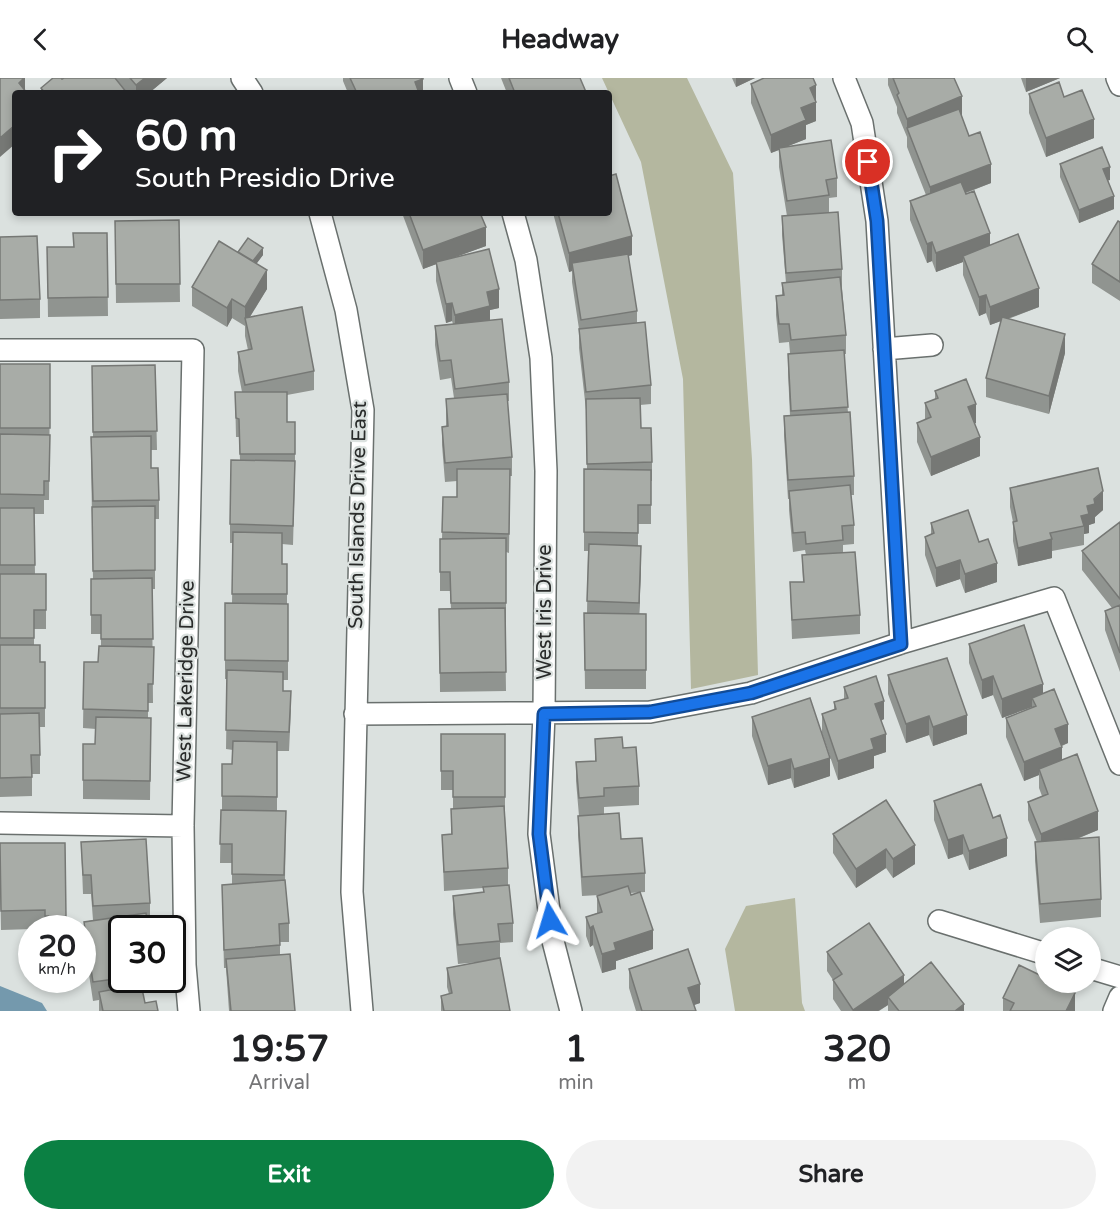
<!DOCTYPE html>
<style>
:root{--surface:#fff;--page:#f2f2f2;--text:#202124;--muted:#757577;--accent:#0b8043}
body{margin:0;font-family:"Varela Round",sans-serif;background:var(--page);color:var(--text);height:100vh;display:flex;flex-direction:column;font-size:22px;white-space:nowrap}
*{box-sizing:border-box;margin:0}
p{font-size:20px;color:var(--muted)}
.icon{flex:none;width:33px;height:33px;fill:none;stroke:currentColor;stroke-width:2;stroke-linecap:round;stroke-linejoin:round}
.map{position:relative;height:933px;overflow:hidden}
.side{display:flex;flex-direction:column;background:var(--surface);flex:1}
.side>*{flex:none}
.hud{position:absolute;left:12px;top:12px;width:600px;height:126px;border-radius:6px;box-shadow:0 3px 9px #0003;background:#202124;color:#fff;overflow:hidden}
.buttons{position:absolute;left:1035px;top:849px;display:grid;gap:12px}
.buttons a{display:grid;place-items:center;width:66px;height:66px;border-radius:50%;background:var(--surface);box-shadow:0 3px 9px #0003;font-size:30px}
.speed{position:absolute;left:18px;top:837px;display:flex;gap:12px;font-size:30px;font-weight:700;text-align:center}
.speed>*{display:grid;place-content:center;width:78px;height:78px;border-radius:50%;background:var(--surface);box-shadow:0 3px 9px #0003;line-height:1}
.speed small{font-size:15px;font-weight:400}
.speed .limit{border:3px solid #111;border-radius:9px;background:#fff;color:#111}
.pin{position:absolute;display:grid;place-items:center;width:51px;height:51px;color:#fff;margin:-26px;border:3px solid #fff;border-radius:50%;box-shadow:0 2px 6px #0007}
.me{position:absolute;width:66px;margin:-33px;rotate:353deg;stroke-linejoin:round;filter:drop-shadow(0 0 4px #0008)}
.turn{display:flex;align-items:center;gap:21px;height:126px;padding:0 24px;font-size:27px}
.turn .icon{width:78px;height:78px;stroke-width:2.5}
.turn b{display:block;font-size:42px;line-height:51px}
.eta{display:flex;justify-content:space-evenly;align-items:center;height:102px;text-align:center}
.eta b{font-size:36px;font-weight:700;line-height:42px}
.button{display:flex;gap:12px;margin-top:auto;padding:12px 24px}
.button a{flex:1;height:69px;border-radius:36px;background:var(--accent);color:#fff;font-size:24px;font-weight:700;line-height:69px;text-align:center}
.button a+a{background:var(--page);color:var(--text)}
header{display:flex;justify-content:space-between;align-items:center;height:78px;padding:0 24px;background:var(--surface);font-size:27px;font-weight:700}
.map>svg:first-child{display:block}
.green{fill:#b4b79f}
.water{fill:#7499ad}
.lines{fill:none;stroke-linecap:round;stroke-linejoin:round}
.minor-casing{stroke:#6a706e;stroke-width:24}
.minor{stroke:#fff;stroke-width:21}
.wall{fill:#909490}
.shaded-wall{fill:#767875}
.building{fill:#a8aca7;stroke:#767875;stroke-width:1.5}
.route-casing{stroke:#114b97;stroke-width:15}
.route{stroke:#1a73e8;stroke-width:10}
.labels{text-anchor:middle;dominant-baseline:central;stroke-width:4.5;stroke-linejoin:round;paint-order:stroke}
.street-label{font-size:20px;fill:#292b2a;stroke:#dbe1df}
</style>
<header><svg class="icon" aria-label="back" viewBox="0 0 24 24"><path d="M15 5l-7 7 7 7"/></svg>Headway<svg class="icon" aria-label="search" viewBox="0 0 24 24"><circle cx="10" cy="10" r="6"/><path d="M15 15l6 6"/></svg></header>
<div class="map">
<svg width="1120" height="933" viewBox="0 0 1120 933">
<rect width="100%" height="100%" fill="#dbe1df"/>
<path class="green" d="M602,0h85l46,95 19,286 6,216 -67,14 -8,-310 -42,-217z
M795,820l7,105 3,8h-70l-10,-62 21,-43z"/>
<path class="water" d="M0,908l42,17 5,8h-47z"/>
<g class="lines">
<g class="minor-casing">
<path id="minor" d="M242,0l10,15
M460,0l6,15
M844,0l18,45 15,98 24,422
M1117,0l3,7
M320,135l26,97 17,100 -11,482 10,119
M513,135l13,47 15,98 5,113 -2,243 -5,120 14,107 18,70
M884,271l48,-4
M0,272h193l-10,476 2,139 4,46
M355,636l295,-2 101,-19 150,-50 153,-45 66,166
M0,745l183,3
M939,843l107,33
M1090,890l30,9
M1114,933l6,-14"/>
</g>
<use href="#minor" class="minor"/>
</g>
<path class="wall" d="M64,0h103l-18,15h-108v-5z
M343,0h80v15h-75l-5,-12z
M501,0h79l6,15h-79z
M732,0h23l-19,9z
M888,0h66l7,38 8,20 22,47 -25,10 24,52 49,62 -31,12 57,34 -16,61 -63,-17v-19l15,-57 -11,4 -4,-12 -7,3 -16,-41v-13l-27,10 -4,-11 -5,2 -17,-43v-19l16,-6 -19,-48v-10l-10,-24v-6l-9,-22z
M1021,0h39l-34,14z
M751,6l65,20v17l-10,4v14l-18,7 49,32v19l-8,1v15l13,56v19l4,47v19h-2l4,59 6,63v19h-3l3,30v19l-11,1v8l17,62v19l-68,5 -2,-57h13l-1,-27h4l-1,-5 -12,2 -4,-42v-11h-1l-4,-64v-19h6l-2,-44v-18l2,-1 -1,-11 -10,1 -3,-28v-19h6v-13h4l-4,-48v-19h5l-8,-49v-17l-8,3 -20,-50z
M1029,16l35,3 30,41 -48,19 -17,-44z
M1060,86l50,16h-2l6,29 -35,14 -19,-46z
M402,135h78l6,33 -34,12 47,50 -9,2v10l19,62v19h-2l5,56v19h-2l-1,77 -3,-1v70h-1l1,69 -66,1 -1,-83h12l-1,-18h-10v-52h2l1,-42h14v-16l-12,1 -3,-37v-18l4,-1v-27l8,-1 -3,-20 -11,2 -5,-35v-19l18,-2 -1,-3 -6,2 -10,-42v-17l-13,5z
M553,135h56l23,42 -4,1 9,55v12l14,62v19l-11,1 1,23 11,34v19h-1v43h-13v22l3,19 -2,49h7v75h-61l-1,-76h3l1,-62h-4v-82h3l-1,-59 -7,-62v-19l-7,-47v-11l-3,1z
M179,142l1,82 -64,1 -1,-82z
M1120,144v79l-28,-18v-19z
M107,155l1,83 -60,1 -1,-70h26z
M0,159l40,62v19l-40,1z
M238,174l25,3 -7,8 11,26 -17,28 64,54v19l-27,5v27h8v51l-2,72 -11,-1v20h5v40h1v76h-5v11l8,19 -2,41h-12v60h9l-1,69 4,43v19h-9v12l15,57h-66l-3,-43h-2l-2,-83 10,-1v-21h-12l1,-53h1v-46h10l1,-14 -7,-1 1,-70h-2v-76h7l1,-60h-3v-19l10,-64 -1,-23h-3l-1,-45h7l-4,-21v-19l10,-2 -3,-14v-12v2l-13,-8 -5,9 -35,-21v-19z
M0,286h50l-1,136h-5v14h-10l1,60h11v55h-12v16l6,17h5v65h-5v47h-8v22l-32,1z
M155,287l2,85h-6v18l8,32v19h-4v70h-3l1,114h-5v15h3l-1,82 -67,-1v-55h12l1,-15 -13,-1 1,-66h14l3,-16v-12h-10v-55h2l-2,-123v-19h2l-1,-71z
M935,313l41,32h-2l6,33 -49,20 -14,-34v-19l8,-3v-17l10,-4z
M1010,410l93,22 -8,7v6l-6,2v8l-5,1v11l-32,6v7l-34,8 -5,-25v-19l-3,-15z
M1120,444v150l-15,-42v-19l7,-3 -30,-38v-19z
M931,445l48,19 18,40 -32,11 -5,-14 -24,8 -11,-32v-18l6,-3z
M969,566l74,49 25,50 -6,3v14l36,70 -21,9 24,60v18l-61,6 -5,-62v-19h2l-9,-22v-18l14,-6 -3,-8v-13l-15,6 -18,-44v-19l26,-10v-1l-30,11 -9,-23 -11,4 -13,-36z
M888,597l79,59 -34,12 -4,-11 -23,8 -18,-49z
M844,609l40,32 -3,2 5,31 -12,4v12l-36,12 -16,-47v-19l12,-4v-8l10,-3z
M752,639l78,59 -36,12 -3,-10 -23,7 -16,-49z
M441,656h64v82l3,52v17l5,38v19l-13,1v15l10,53h-69v-15l8,-2 -2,-7v-19l32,-6 -21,2 -5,-50v-18l30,-3v-5l-39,3 -2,-56 9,-1v-25h2v-19h-12z
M595,661l28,9 16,38v19l-35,2v7l41,59v19l-15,1 23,56 -37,12v8l-14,4 -9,-28 -3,2 -4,-11v-19l11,-4v-17l2,-1 -17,1 -4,-61v-19h1l-3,-35v-19l19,-1z
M886,722l29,64 -22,14 -7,-10 -30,20 -23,-35v-19z
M934,723l73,55 -38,14 -6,-16 -15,5 -14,-39z
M81,764l69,61v19l-28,6v52h18v4l5,19 13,8h-59v-11l-6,1 -9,-60v-19l9,-2 -2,-26h-8z
M65,765l1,85 -65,2 -1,-60z
M827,874l77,32 60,27h-76v-6l-9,6h-38l-8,-12v-19l-6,-9z
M629,891l71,34 -6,2 2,6h-60l-7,-23z
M1003,920l72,13h-72z"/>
<path class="shaded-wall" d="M24,0h1v15l-6,-10z
M145,0h22l-18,15h-13v-8z
M736,0h19l-19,9z
M1026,0h34l-34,14z
M423,1v14h-8v-11z
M816,7v36l-10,4v14l-35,14v-18l30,-27 9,-20z
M962,18v19l-52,22 -3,-8v-10z
M1094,41v19l-48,19v-19z
M15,47v19l-15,13v-19z
M991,86v19l-61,23v-19z
M1110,89v13l-7,2v-13z
M1114,118v13l-35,14v-13z
M486,149v19l-63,23v-19z
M990,155v19l-27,4v6l-27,10v-19z
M632,158v19l-59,16 -1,-8v8l-3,1v-19z
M932,164v19l-5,2v-19z
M263,170v7l-11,15v-7z
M267,192v19l-21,34 -1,-5v8v-19z
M1039,210v19l-49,18v-18z
M499,211v19l-9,2v15l-35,8v-18l32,-23z
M986,217v18l-7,3v-19z
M232,221v19l-5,9v-19z
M452,225v18l-6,2v-19z
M1065,256v19l-16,61v-18z
M976,326v19l-8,3v-19z
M980,359v19l-49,20v-19z
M1103,413v19l-8,7v6l-6,2v8l-5,1v-8l-3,-10 6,-10z
M1052,461v19l-34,8v-18z
M641,468v19l-2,57v-19z
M960,482v19l-24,8v-19z
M997,485v19l-32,11v-19z
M993,598v19l-11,4v-19z
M1043,606v19l-11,-5v9l-30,11v-19z
M884,623v18l-9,4v-19z
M967,637v19l-34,12v-19z
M929,638v19l-23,8v-19z
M1068,646v19l-13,5v-19z
M886,656v18l-12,4v12l-36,12v-19l33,-22z
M1062,669v19l-23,3v6l-15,6v-19z
M830,680v18l-36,12v-19z
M791,681v19l-23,7v-19z
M1098,733v19l-57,23v-19z
M963,757v19l-15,5v-19z
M1007,760v18l-38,14v-19z
M915,767v19l-22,14v-19z
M886,771v19l-30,20v-19z
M593,848v19l-3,2v-19z
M653,852v19l-37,12v8l-14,4v-19l12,-11z
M904,897v19l-16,3v8l-10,6h-25v-1z
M700,906v19l-12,4v-19z
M1075,915v18h-9z
M964,926v7h-9z"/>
<path class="building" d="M0,0h24l-5,5 8,10h-12v32l-15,13z
M53,0h8l1,1 2,-1h51l12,15h-82l-4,-5z
M130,0h15l-9,7z
M350,0h73v1l-8,3 4,11h-62z
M509,0h71l6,14 -71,1z
M764,0h49l3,7 -6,3 6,14 -15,6 5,12 -35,15 -20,-51z
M893,0h61l8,18 -55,23 -10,-24 2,-2z
M1059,4l5,15 18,-7 12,29 -48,19 -17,-44z
M959,31l10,27 11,-4 11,32 -61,23 -23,-59z
M831,62l6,38 -11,2 3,15 -42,6 -8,-53z
M1102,69l8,20 -7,2 11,27 -35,14 -19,-46z
M616,96l16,62 -63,17 -11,-40h51v-37z
M961,104l5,12 8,-3 16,42 -54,20 -4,-11 -5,2 -17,-43z
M838,134l4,57 -56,4 -4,-57z
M409,135h71l6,14 -63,23z
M179,142l1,64h-64l-1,-63z
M1118,143l2,1v60l-28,-18z
M73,155h34l1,64 -60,1 -1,-51h27z
M1018,156l21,54 -49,19 -4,-12 -7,2 -16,-41z
M37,158l3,63 -40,1v-63z
M248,160l15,10 -10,13 -15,-9z
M219,163l48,29 -22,37 -13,-8 -5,9 -35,-21z
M489,171l10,40 -12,3 3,14 -35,9 -3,-12 -6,1 -10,-42z
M628,176l9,57 -56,9 -9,-57z
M840,199l6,58 -55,5 -2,-16h-10l-3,-28 8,-1 -2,-12z
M302,229l12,64 -69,14 -7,-33 14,-3 -7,-31z
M1002,239l63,17 -16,62 -63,-18z
M502,241l7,63 -54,7 -4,-29 -11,1 -5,-35z
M645,244l6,63 -65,7 -7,-63z
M844,272l4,57 -57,4 -3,-57z
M0,286h50v64h-50z
M155,287l2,66 -64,1 -1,-66z
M966,301l10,25 -8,3 12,30 -49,20 -14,-34 14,-6 -6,-14 13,-5 -3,-7z
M235,314h52v30h8v32h-55l-1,-35 -3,-1z
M507,316l5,63 -67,6 -3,-36 6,-1 -2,-27z
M640,320l1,30h10l1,34 -65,2 -1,-65z
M850,334l4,64 -66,4 -4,-64z
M0,356l50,1 -1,46h-5v14l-44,-1z
M151,358v32h7l1,32 -66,1 -2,-64z
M231,382l64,1 -2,65 -63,-2z
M1098,390l5,23 -9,8 1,5 -8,2 2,8 -8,2 3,10 -34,7 2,6 -34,9 -5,-26 4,-1 -7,-33z
M457,391h53l-1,65 -67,-2 1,-35h14z
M584,391l67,1v35h-13v28l-54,-1z
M850,407l4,40 -12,1 1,14 -37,4 -1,-12 -12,1 -4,-42z
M155,428v64l-62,1 -1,-64z
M0,430h34l1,57h-35z
M968,432l11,32 9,-3 9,24 -32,11 -5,-14 -24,8 -11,-31 9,-4 -3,-10z
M1120,444v77l-38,-48z
M233,454l49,1v31h5v30h-55z
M506,460v65h-55l-1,-31h-10v-33z
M589,466l52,2 -2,57 -52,-2z
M855,474l5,63 -68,5 -2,-38h14l-2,-27z
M0,496h46v36h-12v28h-34z
M152,500l1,61h-52v-24h-10v-36z
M225,525l63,1v57l-63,-1z
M1120,527v48l-15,-42z
M505,530l1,64 -66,1 -1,-64z
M584,535l62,1v56h-61z
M1024,547l19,59 -41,15 -9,-23 -11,4 -13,-36z
M0,567h40v17h5v46h-45z
M99,568l55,1 -1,37h-5v27l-65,-2 1,-47h14z
M947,580l20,57 -34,12 -4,-11 -23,8 -18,-49z
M227,592l56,2v19h8l-2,41 -63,-2z
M876,598l8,25 -9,3 11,30 -15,5 3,10 -36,12 -16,-47 14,-5 -2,-7 14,-4 -4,-11z
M1054,611l14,35 -13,5 7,18 -38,15 -18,-44 30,-12 -4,-8z
M810,620l20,60 -36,11 -3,-10 -23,7 -16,-49z
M39,635l1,42h-9l1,22 -32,1v-64z
M96,639l55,1 -1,63 -67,-1v-36h12z
M441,656h64v63h-52v-26h-12z
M622,659l1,11 13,-1 3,39 -35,2v8l-25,2 -3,-36 20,-1 -1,-22z
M233,663l44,1v55l-55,-1v-32h10z
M1077,676l21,57 -57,23 -13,-32 20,-8 -9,-25z
M981,706l12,34 7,-3 7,23 -38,13 -6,-16 -15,5 -14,-39z
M886,722l29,45 -22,14 -7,-10 -30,20 -23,-35z
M504,728l4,62 -64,4 -2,-37 10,-1 -1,-25z
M221,732l65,1 -2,64 -52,-1v-30h-12z
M619,735l2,26 21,-1 3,35 -63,4 -4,-61z
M1099,759l2,62 -61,5 -5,-62z
M146,761l4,64 -57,3 -2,-31h-8l-2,-33z
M0,765h65l1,73h-21v-6l-44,1z
M285,802l4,43 -10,1 1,21 -56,5 -2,-65z
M509,807l4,38 -15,1 2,17 -42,4 -5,-49 31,-4 -1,-5z
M628,808l3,9 9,-3 13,38 -39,13 2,7 -14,4 -9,-28 -3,2 -4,-11 16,-5 -5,-16z
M146,835l2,15h-26v50l-29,4 -9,-60z
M869,845l35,52 -51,35 -20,-30 9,-6 -15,-22z
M688,871l12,35 -12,4 8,23h-54l-13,-42z
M290,876l5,57h-64l-5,-52z
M500,880l10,53h-66l-3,-15 11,-3 -5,-25z
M931,884l33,42 -9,7h-56l-11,-14z
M1019,887l27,13v4h9l20,11 -9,18h-56l4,-8 -11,-5z
M141,906l4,19 11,-2 2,10h-55l-4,-19z"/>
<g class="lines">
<g class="route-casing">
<path id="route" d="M550,842l-11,-86 5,-120 106,-2 101,-19 150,-49 -24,-423 -9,-59"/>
</g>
<use href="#route" class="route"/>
</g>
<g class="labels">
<g class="street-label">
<text transform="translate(358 437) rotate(-89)">South Islands Drive East</text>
<text transform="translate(545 534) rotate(-90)">West Iris Drive</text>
<text transform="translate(186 603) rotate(-89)">West Lakeridge Drive</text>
</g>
</g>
</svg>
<div class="buttons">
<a><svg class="icon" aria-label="layers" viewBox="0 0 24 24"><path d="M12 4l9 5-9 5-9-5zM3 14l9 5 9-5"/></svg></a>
</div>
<div class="speed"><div>20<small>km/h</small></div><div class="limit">30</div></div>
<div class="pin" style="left:868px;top:84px;background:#d93025"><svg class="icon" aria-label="arrive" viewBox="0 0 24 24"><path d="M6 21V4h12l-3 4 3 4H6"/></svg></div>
<svg class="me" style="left:550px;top:842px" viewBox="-20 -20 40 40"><path d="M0-17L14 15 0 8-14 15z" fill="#1a73e8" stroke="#fff" stroke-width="4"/></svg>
<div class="hud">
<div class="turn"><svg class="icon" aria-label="right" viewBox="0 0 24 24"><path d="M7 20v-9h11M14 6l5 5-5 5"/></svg><div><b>60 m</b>South Presidio Drive</div></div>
</div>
</div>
<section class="side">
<div class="eta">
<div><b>19:57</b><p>Arrival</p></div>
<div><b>1</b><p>min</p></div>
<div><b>320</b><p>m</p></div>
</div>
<div class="button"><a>Exit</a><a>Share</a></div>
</section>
